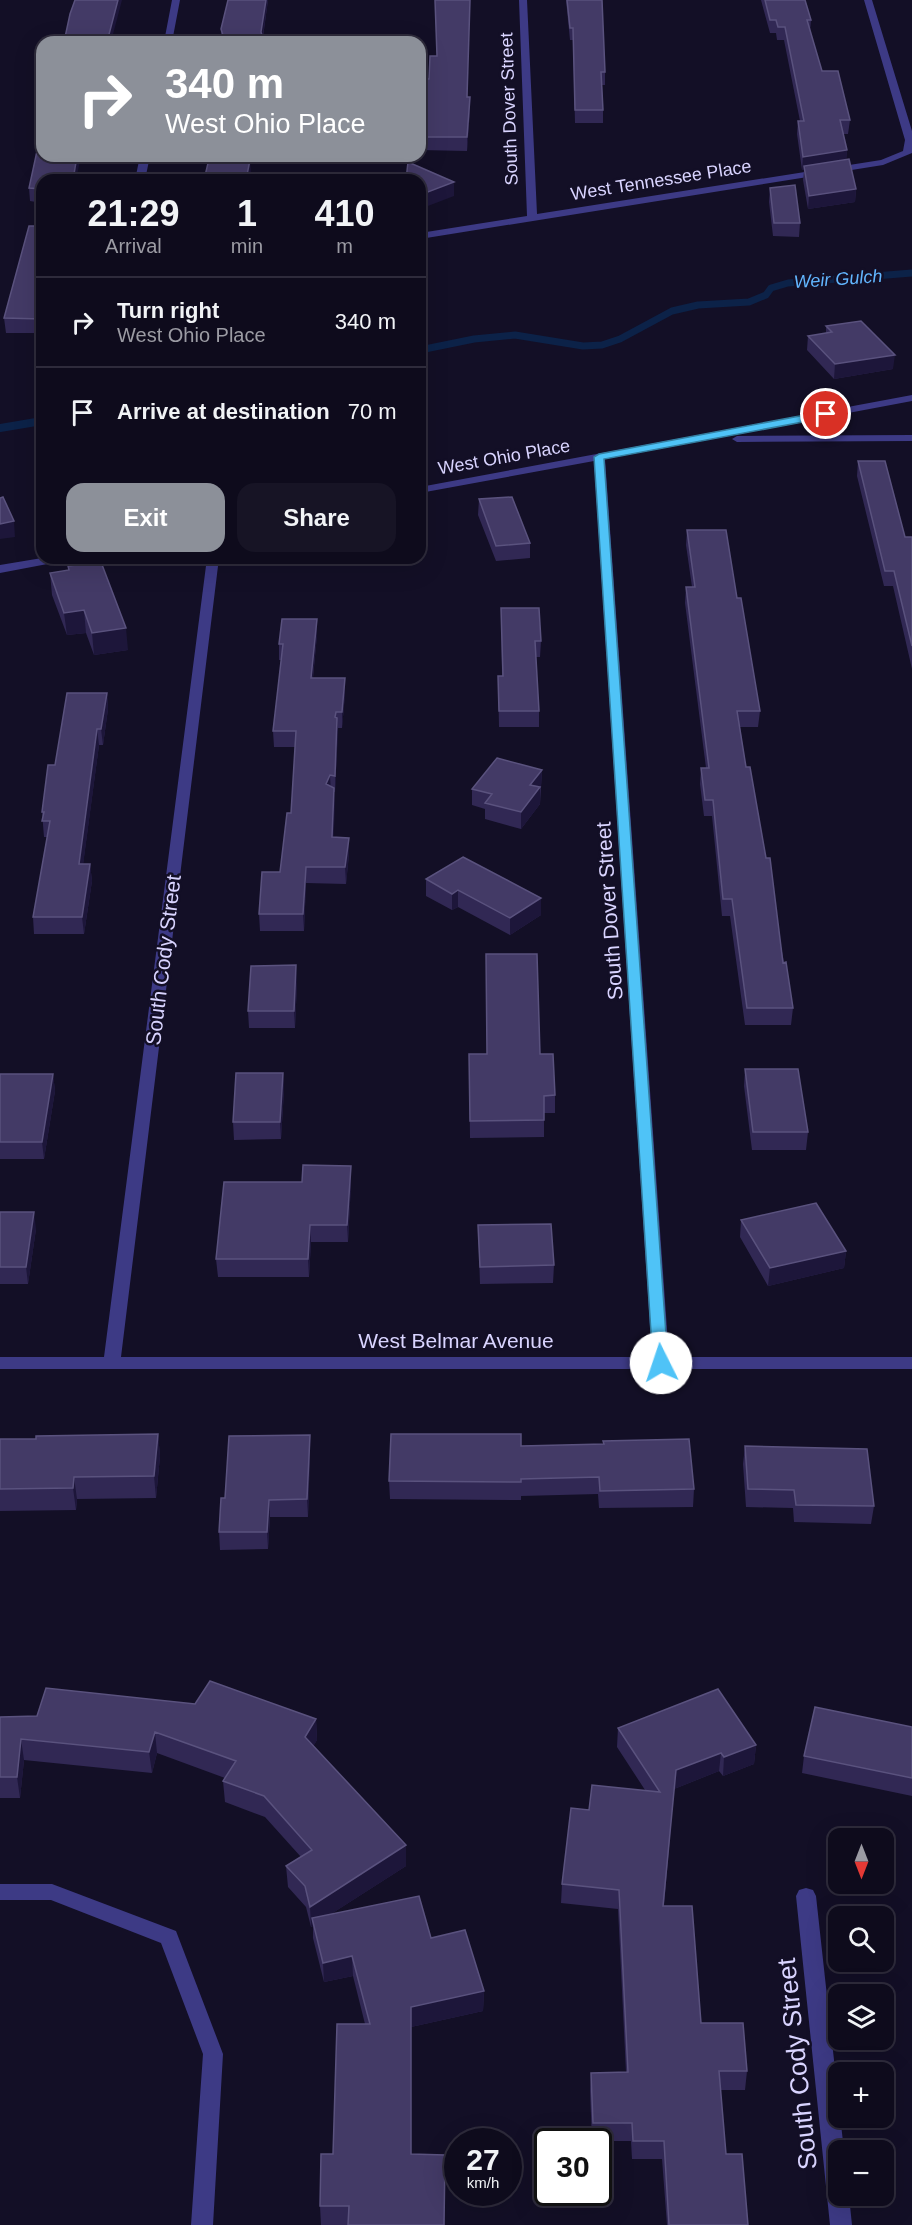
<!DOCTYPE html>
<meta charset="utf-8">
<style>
:root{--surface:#0e0b1c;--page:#171425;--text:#f1f3f6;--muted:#9b9ba3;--line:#2e2b3b;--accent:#8c9099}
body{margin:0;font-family:Helvetica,sans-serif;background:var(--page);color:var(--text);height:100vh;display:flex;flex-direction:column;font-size:22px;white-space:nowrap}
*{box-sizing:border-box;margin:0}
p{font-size:20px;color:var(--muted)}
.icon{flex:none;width:33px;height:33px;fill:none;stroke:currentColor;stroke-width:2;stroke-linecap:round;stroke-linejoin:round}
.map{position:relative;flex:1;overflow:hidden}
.side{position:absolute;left:36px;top:174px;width:390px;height:390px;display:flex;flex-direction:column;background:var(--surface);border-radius:18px;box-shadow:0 6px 24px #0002,0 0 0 2px var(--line)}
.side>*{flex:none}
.guide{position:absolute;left:36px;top:36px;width:390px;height:126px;border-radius:18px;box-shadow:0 6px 24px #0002,0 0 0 2px var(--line);background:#8c9099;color:#fff;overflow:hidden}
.needle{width:39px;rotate:180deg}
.tools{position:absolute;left:828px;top:1828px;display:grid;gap:12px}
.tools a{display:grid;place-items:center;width:66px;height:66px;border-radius:12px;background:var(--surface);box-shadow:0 6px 24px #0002,0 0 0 2px var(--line);font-size:30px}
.speed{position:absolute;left:444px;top:2128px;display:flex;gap:12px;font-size:30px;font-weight:700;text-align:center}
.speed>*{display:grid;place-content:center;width:78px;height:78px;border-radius:50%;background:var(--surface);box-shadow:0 6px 24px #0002,0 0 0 2px var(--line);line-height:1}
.speed small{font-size:15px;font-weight:400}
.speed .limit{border:3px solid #111;border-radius:9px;background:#fff;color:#111}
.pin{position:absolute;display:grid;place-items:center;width:51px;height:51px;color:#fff;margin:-26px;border:3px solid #fff;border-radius:50%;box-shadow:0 2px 6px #0007}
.me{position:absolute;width:66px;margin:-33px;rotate:356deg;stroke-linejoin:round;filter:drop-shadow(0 0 4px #0008)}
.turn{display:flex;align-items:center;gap:21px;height:126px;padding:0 30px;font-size:27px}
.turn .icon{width:78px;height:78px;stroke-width:2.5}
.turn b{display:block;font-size:42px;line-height:51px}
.eta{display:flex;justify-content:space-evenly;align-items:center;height:102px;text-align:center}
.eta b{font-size:36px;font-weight:700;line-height:42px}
.button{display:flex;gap:12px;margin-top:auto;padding:12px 30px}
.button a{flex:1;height:69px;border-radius:18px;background:var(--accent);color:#fff;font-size:24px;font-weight:700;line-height:69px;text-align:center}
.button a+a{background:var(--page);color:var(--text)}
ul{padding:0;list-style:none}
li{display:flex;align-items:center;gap:18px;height:90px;padding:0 30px;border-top:2px solid var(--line)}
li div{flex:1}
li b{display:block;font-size:22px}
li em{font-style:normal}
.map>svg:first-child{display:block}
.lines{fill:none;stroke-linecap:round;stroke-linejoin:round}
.stream-far1{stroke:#0c2248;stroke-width:7}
.stream{stroke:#0c2248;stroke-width:8}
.minor{fill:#3d3a85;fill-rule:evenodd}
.wall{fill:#312854}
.shaded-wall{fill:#1d163a}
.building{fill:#433a66;stroke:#5a527e;stroke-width:1.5}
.route{fill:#4fc3f7;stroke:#337fa1;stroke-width:1.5}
.labels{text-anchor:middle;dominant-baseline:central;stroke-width:5;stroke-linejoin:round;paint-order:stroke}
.far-street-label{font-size:18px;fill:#d9d4ff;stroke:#130f26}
.far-water-label{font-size:18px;font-style:italic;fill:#62b6ff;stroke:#130f26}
.street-label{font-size:21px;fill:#d9d4ff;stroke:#130f26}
.near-street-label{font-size:26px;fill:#d9d4ff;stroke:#130f26}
</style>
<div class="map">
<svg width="912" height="2225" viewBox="0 0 912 2225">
<rect width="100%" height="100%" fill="#130f26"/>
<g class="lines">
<path class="stream-far1" d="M420,350l54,-11 41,-4 68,11 19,-1 18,-6 52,-28 26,-6 51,-3 17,-7 5,-7 17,-5 124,-10"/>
<path class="stream" d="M0,428l42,-7"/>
<path class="minor" d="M172,0h8l-8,42h-8z
M519,0h8l10,214 344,-54 22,-9 2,-11 -41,-140h8l40,131v22l-29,12 -463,74v-6l107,-17z
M140,156h10l-5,24h-10z
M912,395v6l-307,58 64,898h243v12h-912v-12h104l103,-799h12l-98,799h531l-58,-896 -174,32v-6z
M912,435v6l-175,1 -5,-3 5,-3z
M42,558h22l-6,4 -58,11v-8z
M0,1884h52l124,47 47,123 -10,171h-22l12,-171 -42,-111 -110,-43h-51z
M806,1888l7,2 3,6 28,255h-6v45h11l3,29h-22l-34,-329 3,-6z"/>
</g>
<path class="wall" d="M268,0l-5,37 1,5h-42l-1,-13z
M566,0h36l3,72v13h-3l1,25v13h-28l-2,-83h-3z
M761,0h44l6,20 -1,11 12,40 28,49 -2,14h-5l4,16 -1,10 10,29 -1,13 -47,7 -5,-29 1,-10h-2l-5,-36 1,-13h2l-16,-81h-7l-1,-7h-6z
M468,97l2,13 -3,41 -47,-1v-34z
M42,180v23l-12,-2 -1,-13z
M770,188l30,35 -1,14 -26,-1 -4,-34z
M42,226v107h-36l-2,-15z
M826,326l67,43 -59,10 -27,-29 1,-14 18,-3z
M858,461l47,76h7v132l-19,-83h-9l-27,-110z
M479,499l51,44v15l-34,3 -18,-46z
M687,530l50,68 23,113 -2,16h-18l6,40 47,241 -2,17h-46l-15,-109h-8l-10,-100h-8l-4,-32 1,-16h5l-21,-165 1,-16h6l-6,-42z
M328,558h34v1l-30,6z
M68,566l60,84 -34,5 -8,-22 -19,2 -15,-40 -2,-22 18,-3z
M501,608l40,33 -1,16h-4l3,54v16h-40l-1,-51h4z
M317,635l-4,43 32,16 -3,34h-4l-3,64h-1l-1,46h16v16l-3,30 -40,-1 -2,48h-44l-1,-17 21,-42 11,-59 4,-66h-21l-1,-16 8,-71h-2v-16z
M107,693l1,16 -5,36h-4l-16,119h7l2,17 -8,53h-50l-1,-17 14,-80h-3l-2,-25 13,-47z
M542,770l-2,34 -19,25 -36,-10v-10l-13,-4v-16z
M426,879l115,36 -31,20 -52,-28 -6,3 -26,-14z
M297,982l-2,46h-46l-1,-17z
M469,1054h71l15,41v18h-11v24l-74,1z
M745,1069l63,63 -2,18h-54l-8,-64z
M283,1073l1,17 -3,49 -47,1 -1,-18z
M0,1074h53l2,17 -11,68h-44z
M351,1183l-3,59h-37l-2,35h-91l-2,-18z
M0,1212l36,17 -8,55h-28z
M741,1220l105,31 -2,17 -76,18 -28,-49z
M478,1225l76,40 -1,18 -73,1z
M158,1434l2,22 -4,42 -79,1 -1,11 -76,1v-72h36z
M310,1435v17l-2,65h-38l-2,32 -48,1 -1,-18 6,-34z
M603,1441l91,48 -1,18 -94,1 -1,-14 -77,2v4l-131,-1 -1,-18 132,-35 82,-2z
M745,1446l129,60 -3,18 -77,-2 -1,-14 -47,-1 -3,-43z
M0,1717l316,2 1,21 -4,6 93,99v21l-75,48 100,24 53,53 -1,20 -72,16v127l34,71h-124l-1,-19 13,-52 32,-130 -12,-48 -29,6 -11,-44v-12l-2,1 -5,-20 -18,-20 -2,-21 15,-9 -36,-40 -40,-15 -2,-21 2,-3 -68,-25 -5,20 -128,-13 -4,38h-20z
M912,1727v69l-110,-23 2,-17z
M618,1728l138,17 -2,19 -31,12 -4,-5 -45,18 -10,117 37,117 46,48 -2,19h-25l6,64 22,71h-81l-5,-66h-30l-1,-18h-39l-2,-50 1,-18 35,-1 -8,-163 -57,-6 1,-19 27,-74 56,-20 -28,-43z"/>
<path class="shaded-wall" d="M118,0h4l-11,42h-4z
M266,0h2l-6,42 -1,-10z
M470,97v13l-3,41v-14z
M847,150l-1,13 -42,3v4h-2l1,-13z
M77,156h4l-5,24h-3z
M250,160l1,13 -2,7h-3z
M454,182v14l-34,13v-14z
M856,189l-1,13 -47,7 1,-13z
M895,355l-2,14 -59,10 1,-15z
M14,521l1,16 -15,2v-15z
M332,558h30v1l-30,6z
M84,610l2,23 -19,2 -3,-22z
M317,619v16l-6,59v-16z
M126,628l2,22 -34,5 -2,-22z
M345,678v16l-3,34v-16z
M107,693l1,16 -5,36 -2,-16z
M337,718l1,16 -3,58v-16z
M97,729l2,16 -18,136 -2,-17z
M542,770l-1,16 -11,15v-16z
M330,775l1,16 -5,-7z
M540,787v17l-19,25v-17z
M334,788l1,17 -2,49 -1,-17z
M349,838v16l-3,30 -1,-17z
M90,864l2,17 -8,53 -2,-17z
M306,867v16l-2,48 -1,-17z
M458,890v17l-6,3v-16z
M541,898v17l-31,20v-17z
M296,965l1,17 -2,46 -1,-17z
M283,1073l1,17 -3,49 -1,-17z
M53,1074l2,17 -11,68 -2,-17z
M351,1166v17l-3,59 -1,-17z
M34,1212l2,17 -8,55 -2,-17z
M310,1225l1,17 -2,35 -1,-18z
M846,1251l-2,17 -76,18 2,-18z
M158,1434l2,22 -4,42 -2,-22z
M310,1435v17l-2,65 -1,-18z
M74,1477l3,22 -1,11 -3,-22z
M269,1500l1,17 -2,32 -1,-17z
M316,1719l1,21 -11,19 -1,-22z
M155,1732l2,21 -5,20 -3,-21z
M21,1739l3,21 -4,38 -3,-21z
M756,1745l-2,19 -31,12 1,-19z
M721,1753l-2,18 -45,18 2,-19z
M406,1845v21l-92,59 -2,-7 1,8 -2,1 -1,-20z
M352,1956l1,20 -29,6 -1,-19z
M484,1991l-1,20 -72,16v-20z"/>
<path class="building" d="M75,0h43l-11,42h-43l6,-28z
M228,0h38l-5,32 3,10h-39l-4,-13z
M435,0h35l-3,97h3l-3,40h-47v-21l2,-37h7l1,-23h7z
M567,0h35l3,72h-4l2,38h-28l-2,-82h-3z
M765,0h40l6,20h-4l15,51h16l12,49h-10l7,30 -44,7 -5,-36h6l-19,-94h-7l-2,-7h-6z
M42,128v28h35l-4,24h-31v9l-13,-1z
M209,159l41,1 -4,20h-42z
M849,159l7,30 -47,7 -5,-30z
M408,162l46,20 -34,13v-15h-14z
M795,185l5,38h-26l-4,-35z
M29,226h13v93l-38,-1z
M861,321l34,34 -60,9 -27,-28 24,-4 -6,-6z
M858,461h27l20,76h7v109l-18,-75h-9z
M3,497l11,24 -14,3v-26z
M512,497l18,46 -34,3 -17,-47z
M687,530h39l11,68h4l19,113h-23l9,56h4l16,91h4l13,105 3,-1 7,46h-46l-15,-109h-9l-10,-99h-8l-4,-32h8l-23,-181h9z
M101,562l25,66 -34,5 -8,-23 -20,3 -14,-40 19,-3 -1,-4z
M501,608h38l2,33h-6l4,70h-40l-1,-35h5z
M282,619h35l-6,59h34l-3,34h-6l-1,5 2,1 -2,58 -5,-1 -4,9 8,4 -2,49 17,1 -4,29h-39l-3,47h-44l3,-42h18l7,-59h4l5,-82h-23l10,-87h-4z
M67,693h40l-6,36h-4l-18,135h11l-8,53h-49l17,-96h-8l2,-9h-2l6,-47h7z
M497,758l45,12 -12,15 10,2 -19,25 -36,-9 7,-9 -20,-5z
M463,857l78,41 -31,20 -52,-28 -6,4 -26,-15z
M486,954h51l3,100h13l2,41 -11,1v24l-74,1 -1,-67h18z
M296,965l-2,46h-46l3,-45z
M745,1069h53l10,63h-55z
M236,1073h47l-3,49h-47z
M0,1074h53l-11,68h-42z
M303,1165l48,1 -4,59h-37l-2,34h-92l8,-77h78z
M816,1203l30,48 -76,17 -29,-48z
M0,1212h34l-8,55h-26z
M551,1224l3,41 -74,2 -2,-42z
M158,1434l-4,42 -80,1 -1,11 -73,1v-50h36v-3z
M391,1434h130v12l83,-2 -1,-3 86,-2 5,50 -94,2 -1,-14 -78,2v3l-132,-1z
M310,1435l-3,64 -38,1 -2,32h-48l2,-34h4l4,-62z
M745,1446l122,3 7,57 -78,-1 -2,-15 -46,-1z
M210,1681l106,38 -11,18 101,108 -96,62 -5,-21 -19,-20 26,-16 -48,-54 -41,-15 13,-20 -81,-29 -6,20 -128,-13 -4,38h-17v-60l37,-1 9,-28 149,16z
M718,1689l38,56 -32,12 -3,-4 -45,17 -13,136h29l9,117h42l4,48h-28l7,83h16l6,71h-79l-5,-84h-31l-1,-18h-39l-2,-50 37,-1 -9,-182 -57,-6 9,-76 18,2 3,-25 68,7 -42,-64z
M815,1707l97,20v51l-108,-22z
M419,1896l12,42 34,-8 19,61 -73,16v147l34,1 -1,70h-96l1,-19h-29l1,-52h12l4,-130h33l-18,-68 -29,7 -11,-45z"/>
<path class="route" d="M826,411l4,1v5l-226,42 64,904 -7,5 -8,-5 -59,-906 5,-3z"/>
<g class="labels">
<g class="far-street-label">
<text transform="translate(509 109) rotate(-92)">South Dover Street</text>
<text transform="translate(661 180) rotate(-9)">West Tennessee Place</text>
<text transform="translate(504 457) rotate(-10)">West Ohio Place</text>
</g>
<g class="far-water-label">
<text transform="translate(838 279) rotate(-4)">Weir Gulch</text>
</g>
<g class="street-label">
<text transform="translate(609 911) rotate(-94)">South Dover Street</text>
<text transform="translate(163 960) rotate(-83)">South Cody Street</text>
<text x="456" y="1340">West Belmar Avenue</text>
</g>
<g class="near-street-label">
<text transform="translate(797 2064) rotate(-96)">South Cody Street</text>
</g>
</g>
</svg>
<div class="tools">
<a><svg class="needle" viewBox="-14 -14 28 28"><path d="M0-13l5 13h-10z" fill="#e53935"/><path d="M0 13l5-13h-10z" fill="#9b9ba3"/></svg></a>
<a><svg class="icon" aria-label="search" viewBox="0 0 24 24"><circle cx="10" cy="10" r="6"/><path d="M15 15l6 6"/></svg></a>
<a><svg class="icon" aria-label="layers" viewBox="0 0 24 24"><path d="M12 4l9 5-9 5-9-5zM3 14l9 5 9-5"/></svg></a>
<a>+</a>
<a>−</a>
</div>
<div class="speed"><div>27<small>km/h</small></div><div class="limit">30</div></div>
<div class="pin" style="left:826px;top:414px;background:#d93025"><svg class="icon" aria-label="arrive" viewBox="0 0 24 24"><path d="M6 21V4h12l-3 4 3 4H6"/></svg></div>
<svg class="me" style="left:661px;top:1363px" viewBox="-20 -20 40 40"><circle r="19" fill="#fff"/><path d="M0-13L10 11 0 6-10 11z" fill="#4fc3f7"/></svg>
<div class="guide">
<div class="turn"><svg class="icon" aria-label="right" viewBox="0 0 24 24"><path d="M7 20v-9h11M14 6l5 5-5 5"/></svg><div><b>340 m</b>West Ohio Place</div></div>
</div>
<section class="side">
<div class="eta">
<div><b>21:29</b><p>Arrival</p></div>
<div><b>1</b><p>min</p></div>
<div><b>410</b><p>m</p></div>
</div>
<ul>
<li><svg class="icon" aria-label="right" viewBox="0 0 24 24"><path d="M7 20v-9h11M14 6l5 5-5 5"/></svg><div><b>Turn right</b><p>West Ohio Place</p></div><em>340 m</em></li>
<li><svg class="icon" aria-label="arrive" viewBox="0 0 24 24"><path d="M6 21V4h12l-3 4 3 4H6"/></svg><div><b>Arrive at destination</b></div><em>70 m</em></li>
</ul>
<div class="button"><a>Exit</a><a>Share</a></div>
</section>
</div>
